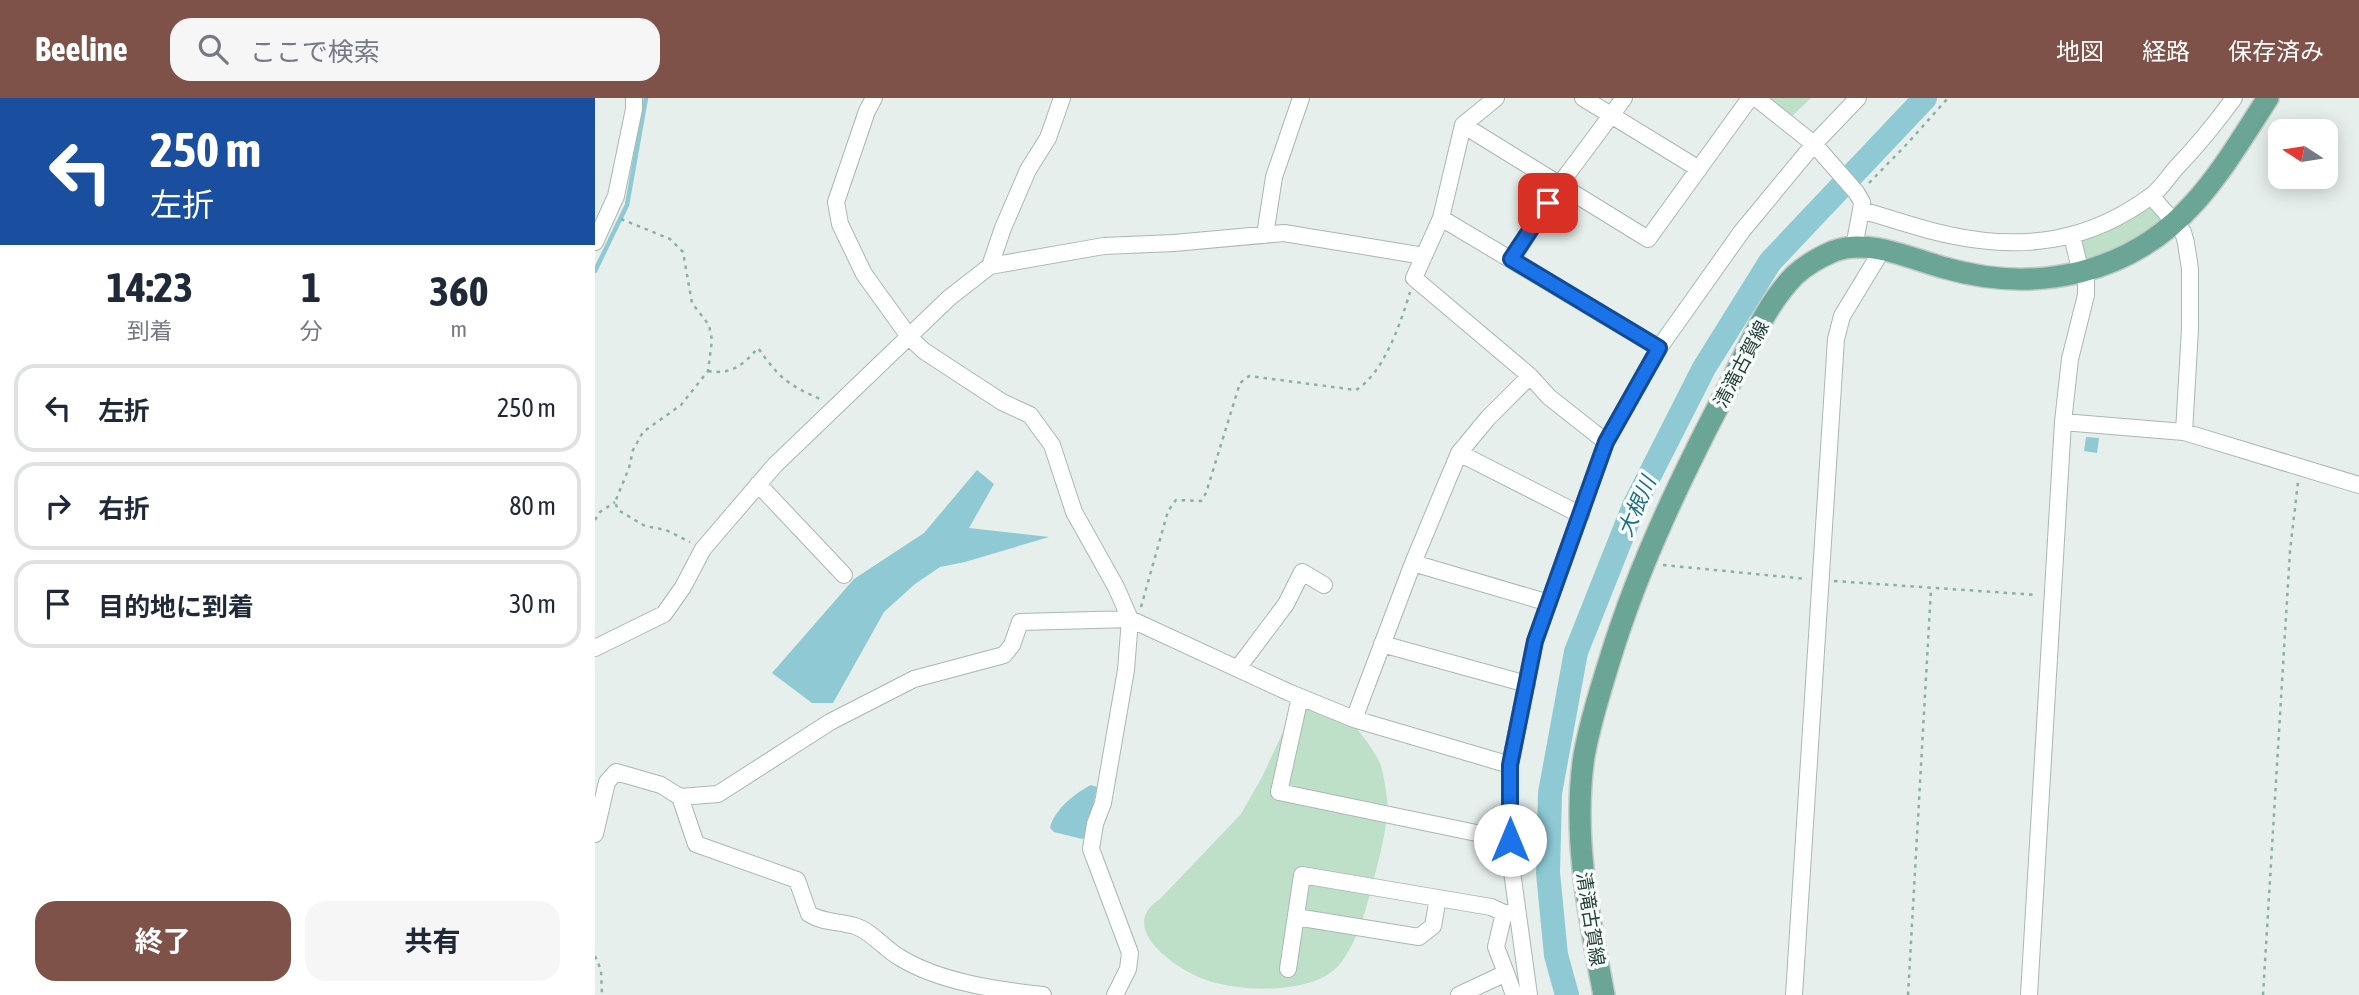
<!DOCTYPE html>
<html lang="ja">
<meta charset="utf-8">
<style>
:root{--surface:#fff;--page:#f6f6f7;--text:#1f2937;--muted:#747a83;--line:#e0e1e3;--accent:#7f5249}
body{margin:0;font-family:"Asap Condensed","Noto Sans JP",sans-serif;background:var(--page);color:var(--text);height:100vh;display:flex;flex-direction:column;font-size:26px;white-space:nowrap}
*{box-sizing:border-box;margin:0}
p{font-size:23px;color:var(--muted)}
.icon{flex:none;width:38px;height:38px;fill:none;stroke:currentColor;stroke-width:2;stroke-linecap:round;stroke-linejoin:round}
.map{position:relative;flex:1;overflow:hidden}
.details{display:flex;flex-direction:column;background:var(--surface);width:595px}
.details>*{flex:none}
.top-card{background:#1a4fa0;color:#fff;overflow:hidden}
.needle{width:46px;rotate:282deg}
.buttons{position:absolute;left:1673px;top:21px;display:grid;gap:14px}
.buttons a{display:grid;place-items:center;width:70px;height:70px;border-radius:14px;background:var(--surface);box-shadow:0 4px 18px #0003;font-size:35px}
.pin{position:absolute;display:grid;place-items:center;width:60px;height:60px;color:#fff;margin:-30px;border-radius:14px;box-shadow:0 4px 10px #0006}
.me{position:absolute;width:77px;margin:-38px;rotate:0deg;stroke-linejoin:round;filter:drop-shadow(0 0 5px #0008)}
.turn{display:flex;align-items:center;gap:24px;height:147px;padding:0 35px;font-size:32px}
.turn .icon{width:91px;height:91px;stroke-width:2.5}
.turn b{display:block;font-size:49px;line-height:60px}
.eta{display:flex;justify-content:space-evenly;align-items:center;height:119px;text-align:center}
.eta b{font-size:42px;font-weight:700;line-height:49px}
.action{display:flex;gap:14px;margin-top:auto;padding:14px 35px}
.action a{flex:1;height:80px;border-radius:21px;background:var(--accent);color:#fff;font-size:28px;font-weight:700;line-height:80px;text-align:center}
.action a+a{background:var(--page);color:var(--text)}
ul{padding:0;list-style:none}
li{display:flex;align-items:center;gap:21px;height:88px;margin:0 14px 10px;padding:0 21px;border:4px solid var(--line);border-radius:21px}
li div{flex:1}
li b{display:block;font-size:26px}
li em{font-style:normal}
header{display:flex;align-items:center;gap:42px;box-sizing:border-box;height:98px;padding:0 35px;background:var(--accent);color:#fff}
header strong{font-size:33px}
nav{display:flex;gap:38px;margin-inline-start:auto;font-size:24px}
.search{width:490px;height:63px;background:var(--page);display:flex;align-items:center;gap:18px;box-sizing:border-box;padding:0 24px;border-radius:21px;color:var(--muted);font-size:26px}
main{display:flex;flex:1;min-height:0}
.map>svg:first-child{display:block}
.green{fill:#bfe0c8}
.water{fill:#8ec9d4}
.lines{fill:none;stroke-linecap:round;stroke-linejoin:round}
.stream{stroke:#8ec9d4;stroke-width:4.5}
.river{stroke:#8ec9d4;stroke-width:24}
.minor-casing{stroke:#a8b8b2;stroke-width:18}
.major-casing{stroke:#c2cac8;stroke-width:24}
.path{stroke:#86b3a5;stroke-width:2.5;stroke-dasharray:3.5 5;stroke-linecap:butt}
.minor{stroke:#fff;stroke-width:16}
.major{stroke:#6aa596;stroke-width:21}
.route-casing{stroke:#114b97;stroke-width:18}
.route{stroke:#1a73e8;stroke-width:12}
.labels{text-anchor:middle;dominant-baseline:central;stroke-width:7;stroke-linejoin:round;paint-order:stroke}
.street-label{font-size:19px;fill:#24423a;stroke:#f7fbf9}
.water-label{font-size:21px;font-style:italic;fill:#1c6f80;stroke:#f7fbf9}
</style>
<header>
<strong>Beeline</strong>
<div class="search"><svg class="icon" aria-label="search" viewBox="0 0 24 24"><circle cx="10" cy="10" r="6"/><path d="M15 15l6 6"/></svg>ここで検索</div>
<nav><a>地図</a><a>経路</a><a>保存済み</a></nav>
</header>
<main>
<section class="details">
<div class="top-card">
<div class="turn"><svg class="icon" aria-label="left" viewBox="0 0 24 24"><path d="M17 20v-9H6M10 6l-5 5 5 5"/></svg><div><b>250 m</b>左折</div></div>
</div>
<div class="eta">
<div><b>14:23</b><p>到着</p></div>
<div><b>1</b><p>分</p></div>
<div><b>360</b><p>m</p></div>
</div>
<ul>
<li><svg class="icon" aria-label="left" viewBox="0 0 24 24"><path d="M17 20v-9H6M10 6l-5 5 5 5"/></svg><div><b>左折</b></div><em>250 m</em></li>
<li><svg class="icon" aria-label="right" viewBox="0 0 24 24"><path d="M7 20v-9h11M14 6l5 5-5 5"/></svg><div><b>右折</b></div><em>80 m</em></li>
<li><svg class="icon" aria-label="arrive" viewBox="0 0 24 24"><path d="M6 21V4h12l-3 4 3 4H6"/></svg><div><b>目的地に到着</b></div><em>30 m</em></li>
</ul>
<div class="action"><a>終了</a><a>共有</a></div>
</section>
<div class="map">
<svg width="1764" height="897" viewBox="0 0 1764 897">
<rect width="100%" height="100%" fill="#e6efeb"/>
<path class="green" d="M1171,0h45l-21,20z
M1553,105l18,16 -25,19 -56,26 -6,-25z
M713,606c9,3 21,4 31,8 12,6 38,41 42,54 3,9 4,21 6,31 3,26 -10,69 -16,94 -8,27 -14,51 -31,73 -26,31 -96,28 -131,17 -30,-9 -95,-53 -49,-82l81,-85 22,-39 25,-54z"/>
<path class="water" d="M1491,339l13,1 -2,15 -13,-2z
M382,372l17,14 -25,44 80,9 -84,25 -25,5 -25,17 -31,28 -51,91h-21l-40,-30 82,-94 70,-46z
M496,687l6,2 -11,50 -4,2 -28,-7 -4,-4c4,-18 25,-35 41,-43z"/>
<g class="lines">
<path class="stream" d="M0,173l32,-66 19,-107"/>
<path class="river" d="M972,897l-11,-40 -8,-82 2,-80 26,-141 58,-146 70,-138 66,-106 155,-164"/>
<g class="minor-casing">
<path id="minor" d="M279,0l-7,13 -31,91 4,22 24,50 46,64 14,13 78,51 28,13 22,30 22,67 42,75 14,32 -4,51 -23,133 -8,21 -4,25 39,104 -2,16 -13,26
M901,0l-33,27 -22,93 -27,60 116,98 19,21 57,45
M988,0l116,71
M1161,0l58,46 42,48 6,10 -1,8 -7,37
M868,27l185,114 102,-141
M1556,98l32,36 3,11 4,26v60l-6,103
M1266,112c29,8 58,19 88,25 74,16 140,7 202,-39 10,-7 17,-19 25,-28 21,-22 40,-45 58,-70
M846,120l218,130
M670,137l9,-58 27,-79
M1477,138l9,37
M0,144l21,-46 18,-87v-11
M917,161l48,-75 64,-86
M395,168l13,-38 25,-58 20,-32 14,-40
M1468,324l121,10 175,53
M864,355l122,62
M163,386l86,91
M818,465l136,40
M787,546l145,40
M0,550l69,-34 19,-27 20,-38 72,-84 174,-167 41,-32 114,-20 70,-3 110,-10 140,23
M643,570l48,-64 16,-32 22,13
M705,599l-21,95 231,48
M759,621l59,-156 46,-110 29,-35 42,-42
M85,699l16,47 101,36 12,34c15,9 30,7 46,12 16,5 30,23 44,31 40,25 98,33 144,38
M0,736l12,-52 9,-10 45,13 19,12 38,-3 112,-72 84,-43 90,-24 8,-10 8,-23 110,-3 158,73 66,27 156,46
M701,819l123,20 14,-11 5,-28
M693,871l14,-94 189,32 13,6
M911,875l8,22
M864,897l47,-22 -10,-26 8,-34h10
M934,897l-19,-138v-92l25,-124 71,-199 53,-94 83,-117 72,-87 44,-46
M1199,897l42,-656 6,-23 40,-66
M1434,897l34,-573 7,-63 16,-64v-23"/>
</g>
<g class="major-casing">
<path id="major" d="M1009,897c-15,-78 -32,-159 -20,-239 6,-33 16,-65 26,-97 30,-98 75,-190 123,-281 17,-34 34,-75 62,-103 11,-10 25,-18 39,-24 35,-13 77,8 111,17 91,26 185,7 250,-66 28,-31 50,-69 73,-104"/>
</g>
<path class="path" d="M1274,85l38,-39 41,-46
M26,121l49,20 13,13 9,51 17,22 3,15 -4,31 -27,34 -38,27 -10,18 -4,18 -14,34 3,8 27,16 21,4 24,12
M113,273c24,4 35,-6 50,-23 23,32 29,36 64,52
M0,422l5,-8 15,-10
M1068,467l144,14
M1239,483l203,14
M546,509l27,-96 8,-11 25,1 5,-8 34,-110 9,-7 107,14c28,-17 45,-68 54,-98
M0,858l6,14 1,25
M1313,897l23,-406
M1668,897l27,-444 8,-69"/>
<use href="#minor" class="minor"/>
<use href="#major" class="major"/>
</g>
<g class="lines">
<g class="route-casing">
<path id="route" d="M915,742v-75l25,-124 71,-199 53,-94 -148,-89 37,-56"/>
</g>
<use href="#route" class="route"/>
</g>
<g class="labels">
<g class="street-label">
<text transform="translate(1146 266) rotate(-62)">清滝古賀線</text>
<text transform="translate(996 821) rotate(81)">清滝古賀線</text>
</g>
<g class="water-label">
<text transform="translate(1041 408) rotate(-66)">大根川</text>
</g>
</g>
</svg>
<div class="buttons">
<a><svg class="needle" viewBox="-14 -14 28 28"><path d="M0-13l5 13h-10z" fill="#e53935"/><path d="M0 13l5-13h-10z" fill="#747a83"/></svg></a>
</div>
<div class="pin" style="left:953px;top:105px;background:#d93025"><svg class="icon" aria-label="arrive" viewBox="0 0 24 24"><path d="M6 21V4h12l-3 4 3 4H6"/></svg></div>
<svg class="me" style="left:915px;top:742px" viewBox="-20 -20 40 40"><circle r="19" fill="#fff"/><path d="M0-13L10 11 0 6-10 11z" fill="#1a73e8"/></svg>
</div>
</main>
